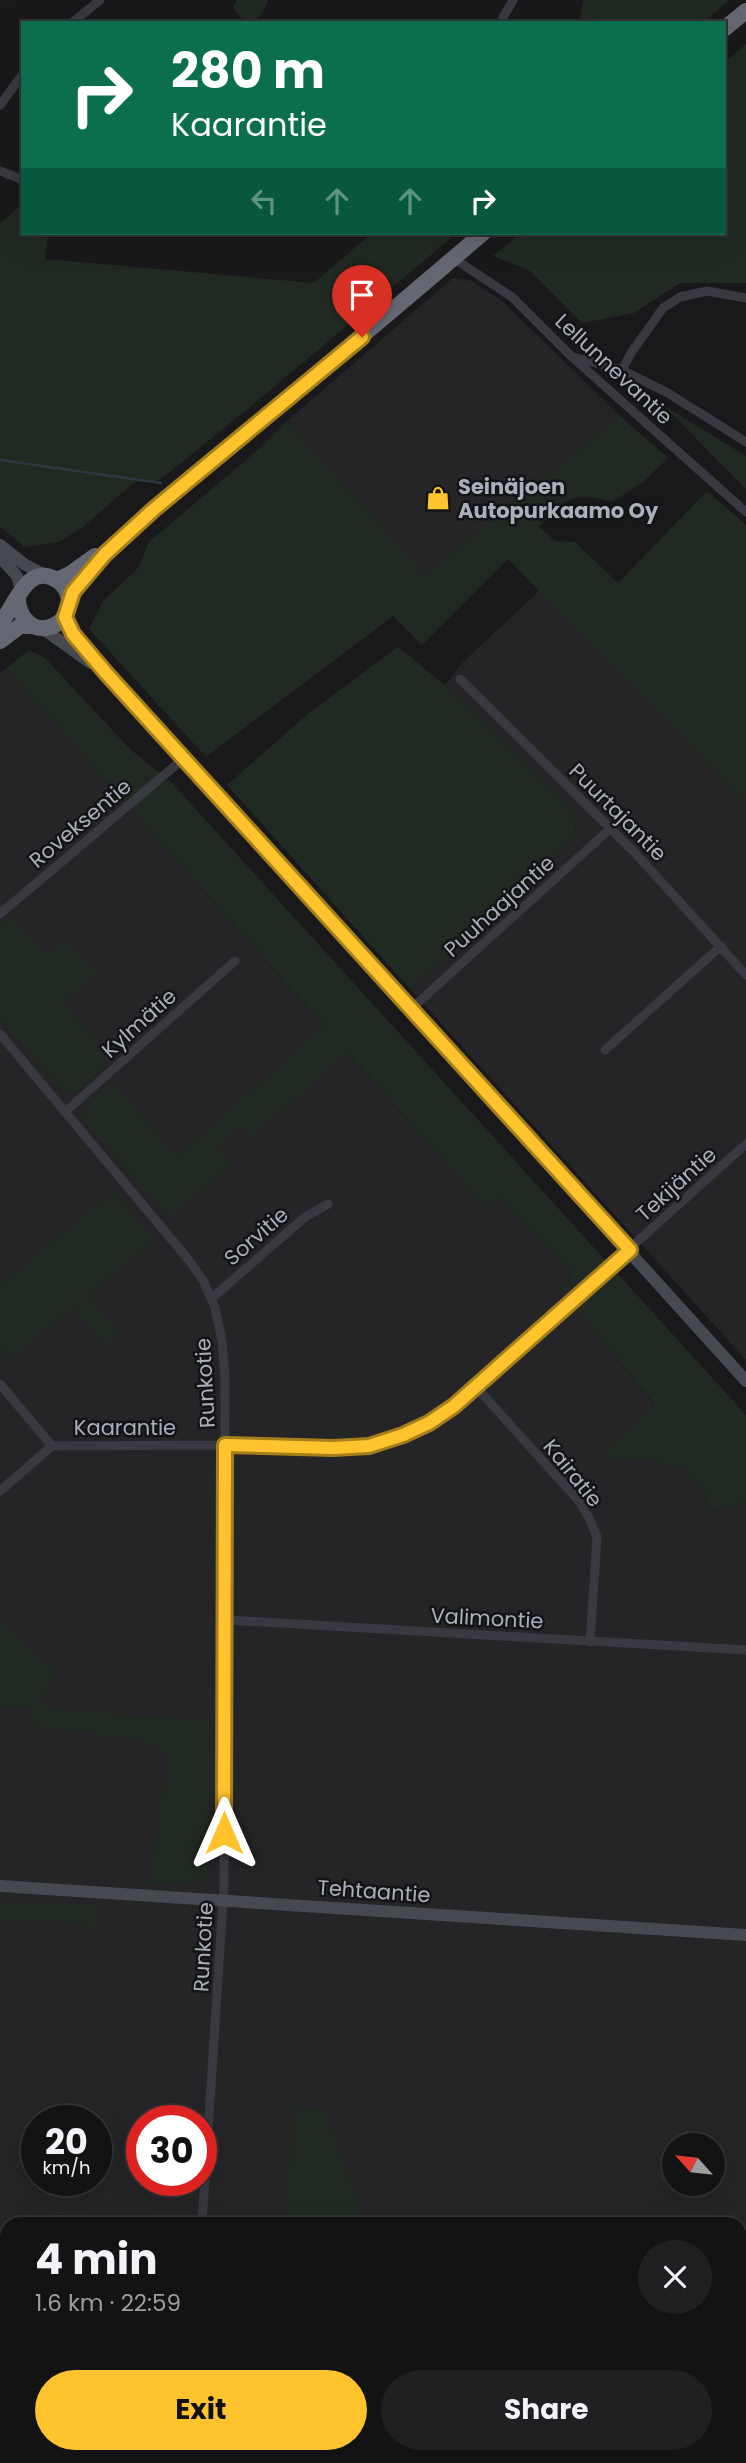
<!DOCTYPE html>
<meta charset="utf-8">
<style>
:root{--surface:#131314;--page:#202022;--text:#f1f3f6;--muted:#9d9ea0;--line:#323234;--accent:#ffc32d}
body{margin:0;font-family:Poppins,sans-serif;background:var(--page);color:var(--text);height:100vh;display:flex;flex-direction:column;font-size:26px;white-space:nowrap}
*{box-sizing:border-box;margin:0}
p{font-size:23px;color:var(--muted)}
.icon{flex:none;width:38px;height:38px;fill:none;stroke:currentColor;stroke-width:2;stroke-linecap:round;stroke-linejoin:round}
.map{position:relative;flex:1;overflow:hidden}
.side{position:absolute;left:0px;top:2217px;width:747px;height:247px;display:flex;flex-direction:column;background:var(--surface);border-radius:21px 21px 0 0;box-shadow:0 7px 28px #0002,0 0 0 2px var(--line)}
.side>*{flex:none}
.top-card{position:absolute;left:21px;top:21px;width:705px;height:214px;border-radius:0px;box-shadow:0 7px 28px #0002,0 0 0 2px var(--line);background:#0b6e4f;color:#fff;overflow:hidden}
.needle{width:46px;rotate:297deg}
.controls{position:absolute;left:662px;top:2133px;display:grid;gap:14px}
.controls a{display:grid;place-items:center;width:63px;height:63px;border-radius:50%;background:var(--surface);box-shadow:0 7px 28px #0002,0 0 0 2px var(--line);font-size:35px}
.speed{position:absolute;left:21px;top:2105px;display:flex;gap:14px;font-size:35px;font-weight:700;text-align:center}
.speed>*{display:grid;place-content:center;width:91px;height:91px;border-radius:50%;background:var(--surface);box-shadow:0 7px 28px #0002,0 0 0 2px var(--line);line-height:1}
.speed small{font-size:18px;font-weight:400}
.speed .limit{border:10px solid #d22;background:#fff;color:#111}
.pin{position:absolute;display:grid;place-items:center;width:60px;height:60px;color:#fff;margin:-72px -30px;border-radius:50% 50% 50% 0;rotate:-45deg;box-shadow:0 0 7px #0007}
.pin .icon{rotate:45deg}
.me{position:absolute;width:77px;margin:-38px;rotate:0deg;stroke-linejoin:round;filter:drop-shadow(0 0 5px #0008)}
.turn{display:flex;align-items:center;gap:24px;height:147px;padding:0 35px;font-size:32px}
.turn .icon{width:91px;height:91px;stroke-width:2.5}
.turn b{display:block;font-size:49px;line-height:60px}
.lanes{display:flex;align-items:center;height:66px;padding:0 35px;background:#0003;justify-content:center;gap:35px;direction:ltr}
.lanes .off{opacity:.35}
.round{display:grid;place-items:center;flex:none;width:74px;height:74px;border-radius:37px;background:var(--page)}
.headline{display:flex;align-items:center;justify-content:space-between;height:119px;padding:0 35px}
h1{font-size:42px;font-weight:700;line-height:52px}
.button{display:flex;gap:14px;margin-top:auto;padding:14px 35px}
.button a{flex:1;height:80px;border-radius:42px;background:var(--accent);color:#111;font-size:28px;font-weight:700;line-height:80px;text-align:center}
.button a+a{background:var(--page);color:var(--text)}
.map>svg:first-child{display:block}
.built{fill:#252528;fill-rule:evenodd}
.green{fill:#202a22}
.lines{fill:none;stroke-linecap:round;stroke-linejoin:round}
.stream{stroke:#2d3741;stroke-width:2.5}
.street{stroke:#393a41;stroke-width:9}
.secondary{stroke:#474951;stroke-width:12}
.highway{stroke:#656872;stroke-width:16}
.route-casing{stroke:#a67f1d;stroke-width:18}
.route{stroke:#ffc32d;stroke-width:12}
.labels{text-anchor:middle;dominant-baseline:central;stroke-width:5;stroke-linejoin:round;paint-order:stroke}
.street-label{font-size:21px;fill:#aaafbc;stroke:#141416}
.poi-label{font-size:21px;font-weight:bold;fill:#aaafbc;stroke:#141416;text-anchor:start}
</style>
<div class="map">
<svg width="746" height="2463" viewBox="0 0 746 2463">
<rect width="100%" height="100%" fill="#19191b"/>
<path class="built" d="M453,278l19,3 30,20 118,115 -194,158 -139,-153z
M540,590l206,213v557l-336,-371 166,-155 -2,-22 -129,-127 18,-23z
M6,668l478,539 14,-12 75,81 -13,13 94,116 -54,51 16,6 29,-3 36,10 22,18 7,25 36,-10v961h-746v-1791zM37,2121h59v59h-59zM142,2121h59v59h-59zM674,2146h38v38h-38zM7,2224h733v233h-733z"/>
<path class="green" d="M237,0h31l-5,13 -8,8 -14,-3 -8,-11z
M583,0h146l-26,23h-124z
M746,44v239h-66l-46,30 -52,10 -52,-52 -37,-15 28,-23h203l1,-171z
M23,203v30h25l-3,26 269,24 58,-50h85l-208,175 -92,74 -20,-2 -53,46 -25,16 -34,5 -25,-20v-303z
M663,405l83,51v33z
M620,416l48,42 -25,24 -31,20c-39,-11 -47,-4 -73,25l16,14 20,1 43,41 89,-92 39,34v278l-238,-244 -86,86 -29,-29 -187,141 -117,-128 14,-28 35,-33 11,-26 110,-93 28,-28 139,153z
M398,647l47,38 129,127 2,22 -166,155 -183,-204 82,-72z
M29,650l16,8 85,91 43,35 573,631v87l-36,10 -7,-25 -22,-18 -36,-10 -29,3 -16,-6 54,-52 -95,-116 14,-13 -75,-79 -14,11 -136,-154 -97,84 -10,-11 -23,21 14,17 -62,54 -86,-99 -1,-7 4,-8 25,-22 66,74 146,-130 -318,-358z
M12,915l36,41 19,-17 30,33 -34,30 41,48 -2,19 -29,24 -10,-3 -63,-72v-93z
M114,1191l40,49 -66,55 32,39 -14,12 -32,-39 -64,52 -10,-13v-61z
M0,1617l31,35 26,19 -10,17 -5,14 20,8 149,11 -3,160 -59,3 20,-130 -31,-15 -104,-13 -3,-17h-31z
M25,1903l75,2 -2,24c-31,-12 -65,-8 -98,-9v-16z
M294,2108l30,1 43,115h-81z"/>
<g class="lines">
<path class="stream" d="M0,460l161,23"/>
<path class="street" d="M72,23l28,-23
M500,23l13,-23
M0,105l23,-31
M0,171l23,9
M453,258l59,39 60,60 174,155
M573,357l49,13 46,23 78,49
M622,370l9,-17 32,-45 17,-11 27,-6 39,7
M460,679l176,175 110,121
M0,914l183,-155
M411,1009l200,-181
M0,1034l188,225 16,23 11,26 7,33 3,36 -1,509 -22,338
M605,1050l116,-104
M65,1112l170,-151
M211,1299l94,-82 23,-13
M0,1384l52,62 173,-1 108,3 36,-2 34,-11 26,-12 25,-17 292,-262
M476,1387l103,114 11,19 7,17 -7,105
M0,1491l52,-45
M226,1620l520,30
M0,2234h7
M233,2457l2,6
M467,2457l2,6"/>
<path class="secondary" d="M0,545l24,19 22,12
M0,557l17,19 4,14
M64,617l9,17 33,39 640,708
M42,628l49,35
M0,1886l746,49
M740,2278l6,1
M98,2463l17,-6"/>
<path class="highway" d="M724,29l22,-18
M57,580l13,-6 25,-18
M18,596c-1,20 15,40 37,29 14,-7 13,-23 20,-35 16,-26 41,-46 62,-66 43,-40 90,-75 135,-113 71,-59 141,-118 211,-178
M0,624c15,-17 27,-64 58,-43 8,5 11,14 11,23
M0,641l20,-15h13"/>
</g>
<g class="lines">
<g class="route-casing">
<path id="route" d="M224,1833l1,-388 108,3 36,-2 34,-11 26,-12 25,-17 176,-156 -524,-577 -33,-39 -8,-17 8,-25 32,-38 48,-44 209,-173"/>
</g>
<use href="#route" class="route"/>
</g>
<defs>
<g id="shop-bare" transform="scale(1.89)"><path d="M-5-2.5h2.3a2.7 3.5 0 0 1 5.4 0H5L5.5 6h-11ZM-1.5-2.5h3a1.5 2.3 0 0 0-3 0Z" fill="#ffc32d" stroke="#141416" stroke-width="2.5" paint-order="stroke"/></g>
</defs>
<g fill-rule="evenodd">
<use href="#shop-bare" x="438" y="498"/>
</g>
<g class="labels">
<g class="street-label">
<text transform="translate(614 369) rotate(43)">Lellunnevantie</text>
<text transform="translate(618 812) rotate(45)">Puurtajantie</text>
<text transform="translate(80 823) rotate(-40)">Roveksentie</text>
<text transform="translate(499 906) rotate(-42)">Puuhaajantie</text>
<text transform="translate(139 1023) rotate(-42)">Kylmätie</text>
<text transform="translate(676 1184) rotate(-42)">Tekijäntie</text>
<text transform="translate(256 1236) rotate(-41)">Sorvitie</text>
<text transform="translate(205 1383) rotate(-93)">Runkotie</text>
<text x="125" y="1427">Kaarantie</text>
<text transform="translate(573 1473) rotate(51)">Kairatie</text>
<text transform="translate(487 1618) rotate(3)">Valimontie</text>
<text transform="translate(374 1891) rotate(4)">Tehtaantie</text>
<text transform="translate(203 1947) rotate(-87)">Runkotie</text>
</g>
<g class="poi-label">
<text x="458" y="486">Seinäjoen<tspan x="458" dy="24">Autopurkaamo Oy</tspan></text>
</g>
</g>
</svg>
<div class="controls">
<a><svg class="needle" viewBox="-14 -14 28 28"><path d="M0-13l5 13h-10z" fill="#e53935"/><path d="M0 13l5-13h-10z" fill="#9d9ea0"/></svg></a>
</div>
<div class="speed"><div>20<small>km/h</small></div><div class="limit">30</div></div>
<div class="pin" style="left:362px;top:337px;background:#d93025"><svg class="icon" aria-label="arrive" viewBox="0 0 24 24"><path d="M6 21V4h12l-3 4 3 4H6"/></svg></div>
<svg class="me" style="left:224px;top:1833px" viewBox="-20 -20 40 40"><path d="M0-17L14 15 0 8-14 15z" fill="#ffc32d" stroke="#fff" stroke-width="4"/></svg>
<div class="top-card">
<div class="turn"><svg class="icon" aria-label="right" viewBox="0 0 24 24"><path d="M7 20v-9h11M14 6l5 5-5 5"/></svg><div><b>280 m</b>Kaarantie</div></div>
<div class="lanes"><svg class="icon off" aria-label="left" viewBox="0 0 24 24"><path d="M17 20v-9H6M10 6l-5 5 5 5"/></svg><svg class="icon off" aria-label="ahead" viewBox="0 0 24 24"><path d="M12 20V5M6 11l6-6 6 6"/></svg><svg class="icon off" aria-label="ahead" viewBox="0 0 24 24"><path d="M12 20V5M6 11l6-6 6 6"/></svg><svg class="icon" aria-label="right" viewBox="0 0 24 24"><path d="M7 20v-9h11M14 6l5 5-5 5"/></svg></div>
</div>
<section class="side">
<div class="headline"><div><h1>4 min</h1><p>1.6 km · 22:59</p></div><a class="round"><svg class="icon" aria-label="close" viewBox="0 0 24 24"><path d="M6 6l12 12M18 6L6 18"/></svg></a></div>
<div class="button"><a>Exit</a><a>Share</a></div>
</section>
</div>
